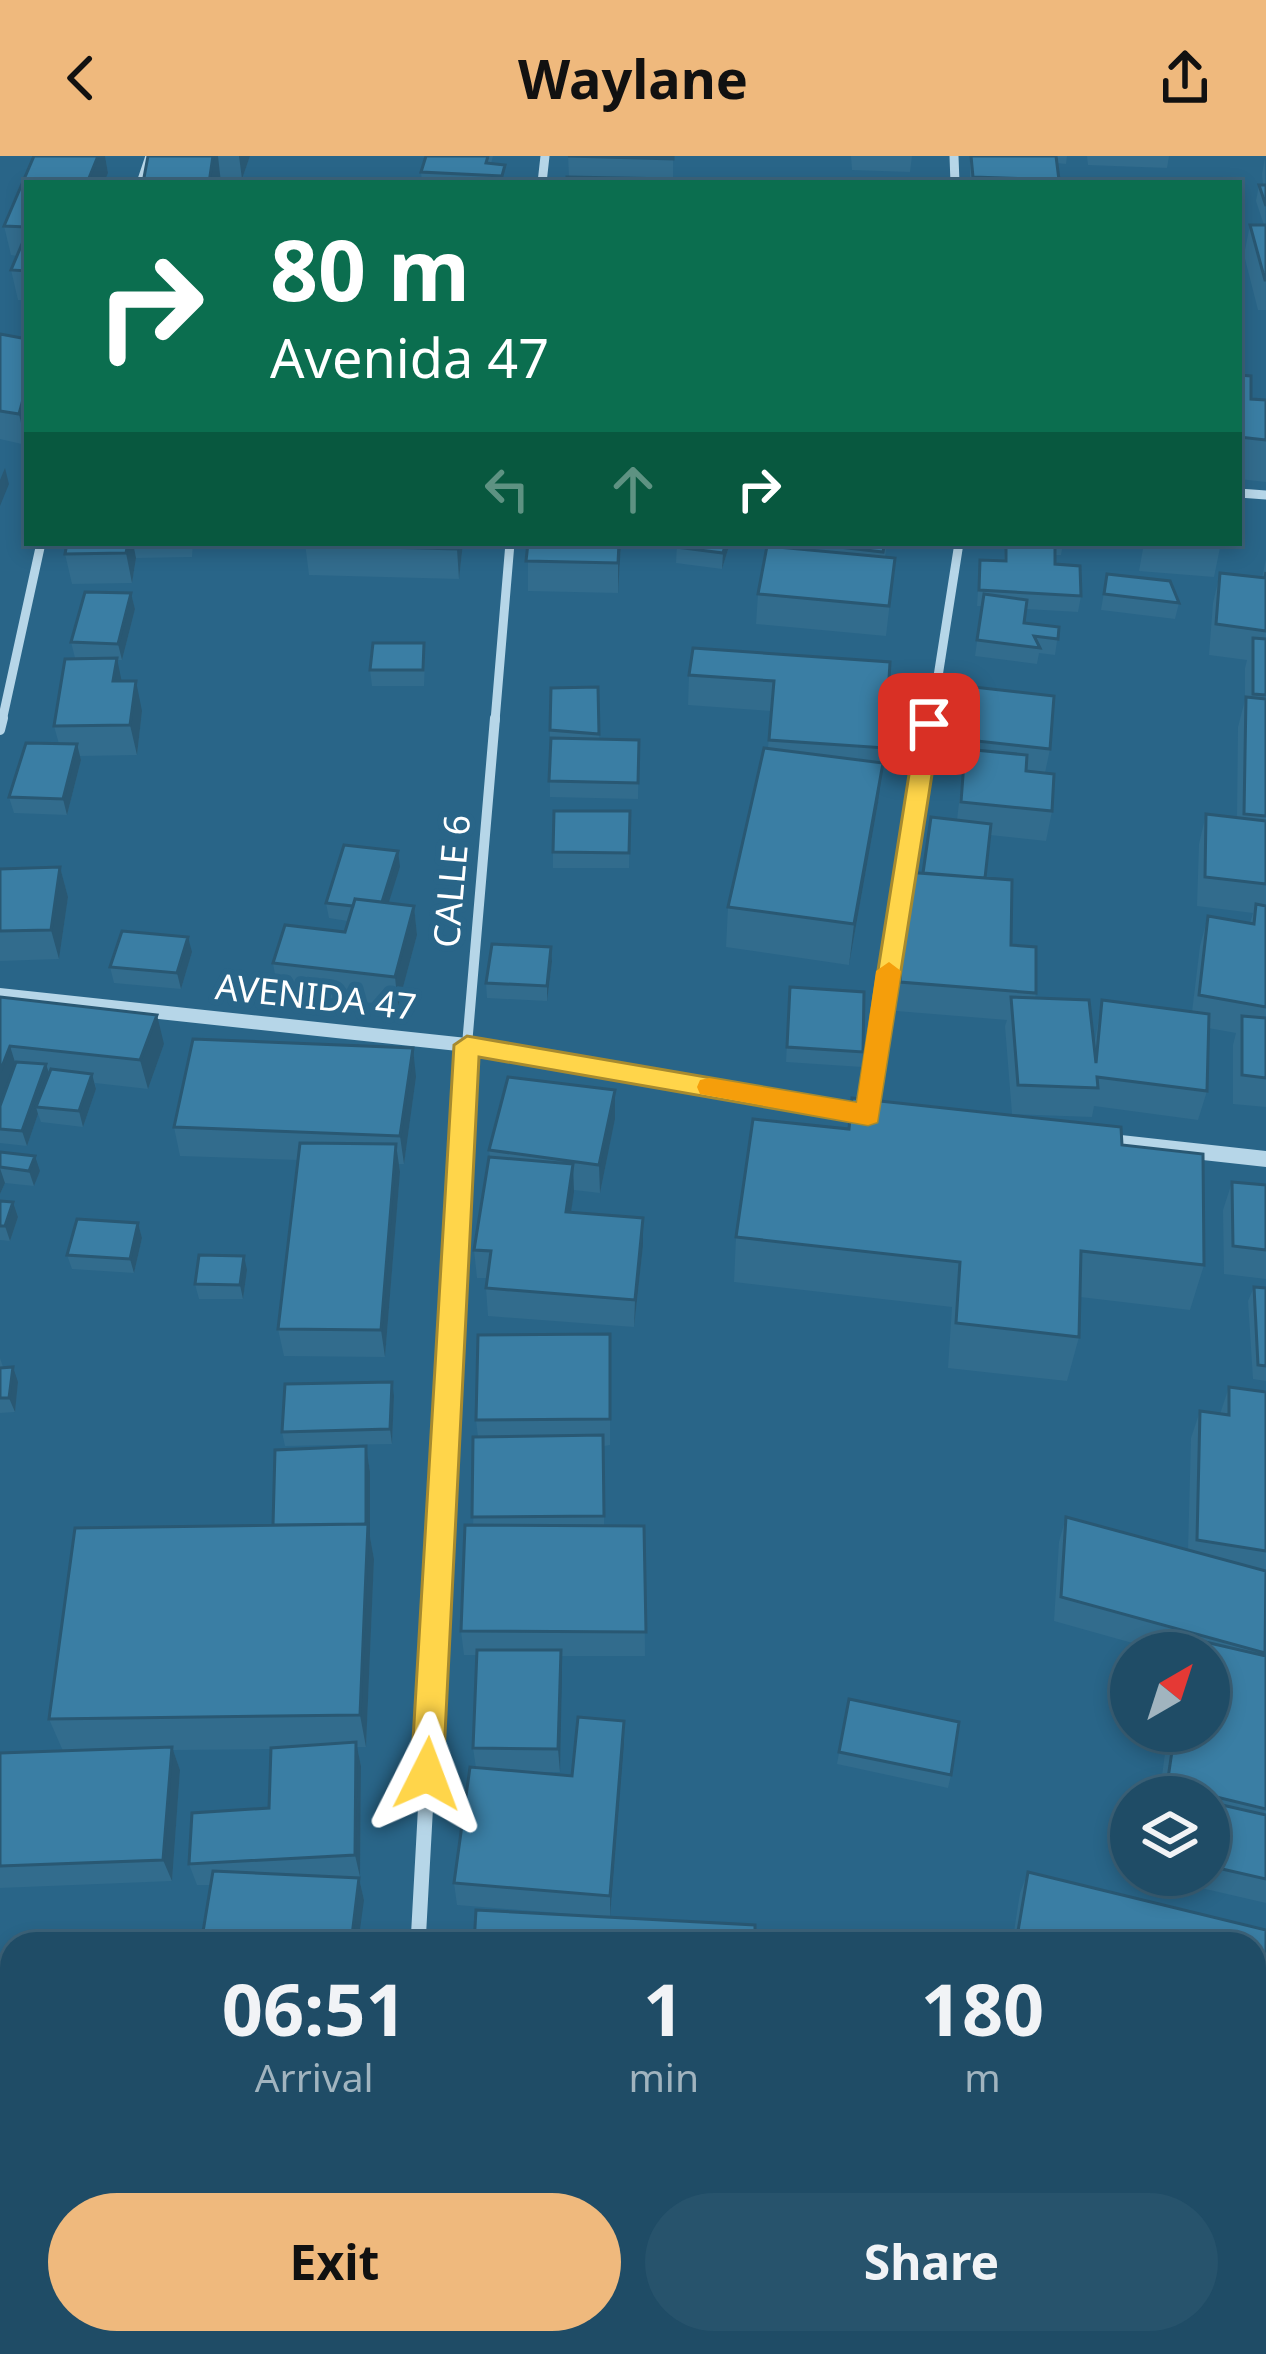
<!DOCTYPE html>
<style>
:root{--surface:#1f4c66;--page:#27536c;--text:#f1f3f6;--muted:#a1b4bf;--line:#3c637a;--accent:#efb97d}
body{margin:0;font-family:"Noto Sans",sans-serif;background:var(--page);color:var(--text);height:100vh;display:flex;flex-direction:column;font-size:45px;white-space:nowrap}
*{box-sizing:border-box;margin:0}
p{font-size:39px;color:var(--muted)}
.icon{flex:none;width:66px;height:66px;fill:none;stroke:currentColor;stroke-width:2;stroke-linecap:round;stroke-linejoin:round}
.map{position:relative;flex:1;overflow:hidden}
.details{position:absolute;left:0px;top:1776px;width:1266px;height:423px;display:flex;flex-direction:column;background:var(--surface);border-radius:36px 36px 0 0;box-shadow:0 6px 18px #0003,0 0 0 3px var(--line)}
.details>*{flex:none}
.top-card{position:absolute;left:24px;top:24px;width:1218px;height:366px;border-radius:0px;box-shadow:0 6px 18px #0003,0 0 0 3px var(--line);background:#0b6e4f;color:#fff;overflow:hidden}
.needle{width:78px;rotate:39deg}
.controls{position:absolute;left:1110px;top:1476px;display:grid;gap:24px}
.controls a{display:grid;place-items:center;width:120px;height:120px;border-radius:50%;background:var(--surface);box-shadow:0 6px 18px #0003,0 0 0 3px var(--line);font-size:60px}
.pin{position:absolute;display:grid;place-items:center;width:102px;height:102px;color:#fff;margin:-51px;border-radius:24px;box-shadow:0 6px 18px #0006}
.me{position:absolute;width:132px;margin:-66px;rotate:3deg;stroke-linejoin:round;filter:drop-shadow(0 0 9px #0008)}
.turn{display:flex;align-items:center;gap:42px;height:252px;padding:0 48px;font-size:54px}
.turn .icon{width:156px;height:156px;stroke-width:2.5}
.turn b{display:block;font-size:84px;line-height:102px}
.lanes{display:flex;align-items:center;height:114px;padding:0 48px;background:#0003;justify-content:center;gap:60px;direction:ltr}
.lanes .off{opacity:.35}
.eta{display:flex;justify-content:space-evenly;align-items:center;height:204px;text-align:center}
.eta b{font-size:72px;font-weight:700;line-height:84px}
.action{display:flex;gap:24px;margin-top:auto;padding:24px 48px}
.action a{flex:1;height:138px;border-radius:72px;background:var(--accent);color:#111;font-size:48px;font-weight:700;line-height:138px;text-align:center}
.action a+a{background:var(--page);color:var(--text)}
header{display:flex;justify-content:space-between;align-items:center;height:156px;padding:0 48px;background:var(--accent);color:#111;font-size:54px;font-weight:700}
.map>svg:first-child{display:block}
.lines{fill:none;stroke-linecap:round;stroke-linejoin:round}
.minor-far2{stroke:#b6d6e8;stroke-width:9}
.minor-far1{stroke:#b6d6e8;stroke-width:10}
.minor{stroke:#b6d6e8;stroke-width:15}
.tertiary{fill:#b6d6e8;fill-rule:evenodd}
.wall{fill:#326c8d}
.shaded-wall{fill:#295873}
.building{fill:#3a7ea4;stroke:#295873;stroke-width:3}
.route{fill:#ffd54a;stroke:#a68a30;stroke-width:3}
.slow{fill:#f59e0b}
.labels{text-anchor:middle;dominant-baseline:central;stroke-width:12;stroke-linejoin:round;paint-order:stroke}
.street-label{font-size:36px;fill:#fff;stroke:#296588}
</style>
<header><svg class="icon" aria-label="back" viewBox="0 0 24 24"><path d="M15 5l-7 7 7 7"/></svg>Waylane<svg class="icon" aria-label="share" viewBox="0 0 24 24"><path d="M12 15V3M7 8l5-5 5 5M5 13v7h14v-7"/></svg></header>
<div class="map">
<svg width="1266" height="2198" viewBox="0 0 1266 2198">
<rect width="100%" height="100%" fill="#296588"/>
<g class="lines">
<path class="minor-far2" d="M954,0l1,27
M141,27l9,-27
M542,27l3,-27
M1239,337l27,2
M2,565l39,-178
M495,565l15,-178
M931,565l28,-178"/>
<path class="minor-far1" d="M0,574l3,-12
M868,958l63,-396
M445,1284l22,-395 28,-327"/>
<path class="minor" d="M418,1788l28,-507
M397,2198l1,-11"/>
<path class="tertiary" d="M0,832l467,50 412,70 10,8 -10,8 -412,-72 -467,-50z
M1094,976l172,19v16l-172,-19 -10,-8z"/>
</g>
<path class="wall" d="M34,0h71l3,17 -4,10h-77v117h-9l-7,-30 6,-14 -6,-1 -7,-29z
M148,0h102l-8,23 -21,-1v5z
M426,0h67l-2,8 15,16 -1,3h-83l-1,-11z
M568,0h105v27l-104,-6z
M851,0h61l-2,16 -58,-2z
M970,0h97l-1,8 -9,-1 2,20h-89z
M1087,0h82l-2,12 -79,-3z
M1265,2l1,152h-8l-14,-55 6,-30h14l-8,-24 3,-16h4l-1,-11z
M0,178l27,5 -1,106 -26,-6z
M1239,219l12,24 15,1v82l-27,-3z
M67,387h126l-1,14 -56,1 -4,25 -60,1 -7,-30z
M305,387h158l-4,36 -150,-4z
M528,387h93l-3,50 -90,-2z
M677,387h53l-8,26 -46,-6z
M797,387h90l-2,14 10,1 -9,78 -130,-12 2,-30 39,-45z
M976,387h87l-2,12h-6v9l26,32 -3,16 -52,-3 -2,14 35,4 -4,28 -16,-2 -2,11 -62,-8 7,-50h-5l3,-46 24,1 1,-13 -29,-3z
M1144,387h77l-7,34 -75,-6z
M1266,403v548l-33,-3v-59l3,-12 -28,-5 -1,63 -9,29 -104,-14 -2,11 -80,-3 -7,-88 2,-6 -111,-9 5,-109 4,-30 18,2 34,-54 6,-51 -18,-1 11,-83 94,64 -5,24 7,38 -6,30 -56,-6 -5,43 26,67 25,48 -1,5 59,48 8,-46 90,12 8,-66 8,-30 42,7 3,-10 -56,-7 2,-62 7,-30 31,3 1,-90 7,-27v-32l2,-8 -38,-5 4,-52 7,-30 42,5z
M1107,418l72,29 -4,16 -74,-9z
M131,437l4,16 -13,51h-5l4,21 21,30 -5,44 -57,1 1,4 -14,55 -53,-2 -5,-16 50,-53 -5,-18 21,-68 -4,-16z
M425,503l-1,27h-52l-2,-16z
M890,506l-5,86 -7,55 -29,162 -123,-18 2,-40 40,-159 3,-37 -83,-6 1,-30z
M598,531l1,52 40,1 -1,59 -88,-2v-67z
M630,655l-1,57h-76v-16z
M60,711l8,30 -9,62 -59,2v-92z
M400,711l-12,36 26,3 3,29 -19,71 -120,-14 -5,-29 72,-31 3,-11 -19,-3 -3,-15z
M551,791l1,15 -5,39 -60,-3 -1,-15z
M192,796l-11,37 -67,-6 -4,-16z
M790,831l73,65 -1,15 -76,-5z
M0,841l164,47 -16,45 -53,-6 1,6 -13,38 -42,-5 -3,-8 -11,32 -27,-3z
M416,921l-12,87h-5l1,8 -15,185 -101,-1 -6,-27 20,-169 -118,-4 -6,-29z
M615,934v29l-15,74 -26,-3 -3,22 72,34 -9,81 -146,-11 -2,-28 1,-10h-10l-3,-28 16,-93 -1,-7z
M849,973l273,16 82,120 -14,45 -110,-13 -1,40 -12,44 -119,-13 4,-61 -218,-25 2,-45z
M0,996l40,19 -6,15 -29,-3 -5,11z
M1232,1026l34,3v94l-42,-5 -1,-64z
M0,1045l13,1 5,15 -8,24 -10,-1z
M138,1067l4,15 -8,35 -62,-4 -5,-14z
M247,1114l-4,29h-44l-4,-15z
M1254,1131l12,1v93l-13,-2 -5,-78z
M610,1178v111l-6,1v80h40l1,130h-84l-1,116h-40l52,4 52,-32 -14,173 -153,-12 -3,-22 22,-115 -3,-20 4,-93h-13l-3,-24 12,-106 5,-88 -2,-17z
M0,1202l3,9 15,15 -3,30 -15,1z
M1229,1231l37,5v256l-2,7 2,1v247l-121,-28h64v-78h-69l4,-9 16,3 8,-60h41v-78h-41l-114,-32 5,-79 7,-25 122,33 3,-112 9,-27 20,3z
M394,1240l-2,48 -107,2 -3,-14z
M366,1290l4,26v65l4,22 -8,188h-9l4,19 -1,111h-17l16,1 5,22 -153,-15h-14l-8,-21 80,-56 2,-59 -98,1 7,20 -8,111 -172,7v-135l63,-2 -14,-32z
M849,1543l102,76 -3,13 -111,-24z
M1131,1683v33l-4,-1z
M1028,1716l238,58v92l-12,-3v-75h-242l8,-51z
M1254,1867l12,2v261l-3,4 -9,-1z
M1112,2187h142l1,11h-143z"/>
<path class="shaded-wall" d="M98,0h7l3,17 -4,10h-17z
M213,0h5l3,27h-12z
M239,0h11l-8,23z
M27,229l-1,60 -7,-31z
M5,312l4,16 -9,22v-26z
M128,387h5l3,15 -4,25 -6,-30z
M458,387h5l-4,36 -2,-30z
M619,387h2l-3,50v-30z
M726,387h4l-8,26 1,-16z
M131,437l4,16 -13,51 -4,-16z
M117,502l6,30 -10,-7z
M136,525l6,30 -5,44 -7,-30z
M77,588l4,16 -14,55 -4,-16z
M883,607l-5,40 -29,162 5,-41z
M398,695l2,16 -18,57 -2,-15z
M60,711l8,30 -9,62 -8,-29z
M414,750l3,29 -19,71 -3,-29z
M188,781l4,15 -11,37 -4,-16z
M551,791l1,15 -5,39v-15z
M157,859l7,29 -16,45 -8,-29z
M10,890l9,29 -19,49v-52z
M413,892l3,29 -12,87 -4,-28z
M46,908l5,15 -15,28 2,7 -11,32 -5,-15z
M92,918l4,15 -13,38 -4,-16z
M615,934v29l-15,74 -1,-28z
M396,988l4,28 -15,185 -4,-27z
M35,1000l5,15 -6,15 -5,-15z
M573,1008l1,28 -7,48 -1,-28z
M0,1012l5,15 -5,11z
M13,1046l5,15 -8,24 -5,-15z
M643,1062v28l-9,81 1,-27z
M138,1067l4,15 -8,35 -4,-14z
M244,1100l3,14 -4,29 -3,-14z
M13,1211l5,15 -3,30 -6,-14z
M392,1226l2,14 -2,48 -2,-15z
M366,1290l4,26v65l4,22 -8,188 -6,-32 6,-186z
M561,1494l1,24 -2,98 -2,-23z
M624,1565v23l-14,173v-21z
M356,1586l5,24 -1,111 -5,-22z
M172,1591l8,23 -8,111 -9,-21z
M359,1722l5,22 -6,44h-7z
M10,1849l2,4v99l-9,50 -3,-3v-99z
M326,2187h8l1,11h-8z"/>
<path class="building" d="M34,0h64l-11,27h-60v44l-23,-1z
M148,0h65l-4,27h-66z
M426,0h62l-2,7 19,2 -3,11 -81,-4z
M568,0h105v3z
M971,0h85l3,24 -86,-3z
M567,21l105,2v4h-105z
M447,24l47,3h-47z
M1259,29h7v21z
M1250,69h16v55h-1z
M27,76v39l-16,-1z
M0,178l27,5v46l-8,29 -19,-3z
M1239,219l12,1v23l15,1v40l-27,-3z
M67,387h61l-2,10 -61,1z
M305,387h153l-1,6 -152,-4z
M528,387h91l-1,20 -92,-2z
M677,387h49l-3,10 -47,-6z
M805,387h80l-2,9z
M1006,387h49v21l25,2 1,30 -102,-6 1,-30 26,1z
M1173,387h48v4z
M767,390l128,12 -6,48 -131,-12z
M1266,416v59l-50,-7 4,-51 45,5z
M1107,418l63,7 9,22 -75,-9z
M85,436l46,1 -13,51 -47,-2z
M984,438l43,6 -3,23 35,4 -1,12 -24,-3 6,12 -63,-8z
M1253,482l13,1v56l-13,-1z
M373,487h51l-1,27h-53z
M693,492l197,14 -5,86 -116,-8 5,-59 -85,-6z
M117,502l-4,23h23l-6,44 -76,1 11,-67z
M956,529l98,11 -4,53 -100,-11z
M598,531l1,47 -49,-4 1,-42z
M1246,541l20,2v117l-22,-2z
M551,582l88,2 -1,43 -89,-2z
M26,587l51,1 -14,55 -54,-2z
M764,592l119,15 -29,161 -126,-17z
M965,593l62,6 -1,16 28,3 -2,37 -91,-9z
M554,655h76l-1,42 -76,-1z
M1206,658l60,7v63l-61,-7z
M931,661l60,7 -6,54 -62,-5z
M344,689l54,6 -16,51 -27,-3 -2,7 -27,-3z
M60,711l-9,63 -51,1v-62z
M905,716l107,8 -1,65 25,2v46l-136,-11z
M355,743l59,7 -19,71 -122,-14 12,-38 60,7z
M1256,748l10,2v101l-67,-12 9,-79 46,8z
M122,775l66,6 -11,36 -67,-6z
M492,788l59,3 -4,39 -61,-3z
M790,831l74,5 -1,60 -76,-5z
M0,841l157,18 -17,45 -130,-14 -10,26z
M1011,841l78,3 7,63 6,-63 107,14 -2,77 -110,-14 1,11 -80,-3z
M1242,860l24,2v60l-24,-3z
M193,883l220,9 -13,88 -226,-9z
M16,906l30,2 -24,67 -22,-2v-23z
M51,913l41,5 -13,37 -43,-4z
M508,921l107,13 -16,75 -110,-15z
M852,942l269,29 1,18 81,9 1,111 -123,-14 -2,86 -123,-14 4,-61 -224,-25 17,-118 96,10z
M300,987l96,1 -15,186 -103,-1z
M0,996l35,4 -6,15 -29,-4z
M489,1001l84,7 -7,48 77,6 -8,82 -149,-12 5,-37 -17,-1z
M1232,1026l34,3v65l-33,-4z
M0,1045l13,1 -8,24h-5z
M77,1063l61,4 -8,36 -63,-4z
M199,1099l45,1 -4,29 -45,-1z
M1254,1131l12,1v78l-8,-1z
M610,1178v85l-134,1 2,-85z
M13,1211l-4,31h-9v-30z
M392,1226l-2,47 -108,3 3,-48z
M1229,1231l37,5v159l-69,-11 3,-129 29,4z
M603,1279l1,81 -132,1 1,-80z
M366,1290v78l-93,1 2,-75z
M1066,1361l200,54 -1,82 -204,-56z
M368,1368l-8,191 -311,4 26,-191z
M465,1369l179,1 2,106 -185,-1z
M1188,1482l78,18v153l-99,-24 8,-54h34v-78h-23z
M477,1494h84l-3,99 -85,-1z
M849,1543l110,23 -8,53 -112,-23z
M578,1561l46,4 -14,175 -156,-13 16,-116 102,9z
M356,1586l-1,113 -166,9 3,-51 77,-5 2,-60z
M172,1591l-9,113 -163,6v-113z
M1144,1632l42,9h-43z
M1209,1646l57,13v64l-57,-13z
M213,1715l146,7 -8,66h-150z
M1028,1716l238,58v69l-12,-3v-52h-208l-29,-7z
M476,1754l279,15v19h-281z
M0,1849h10l-10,51z
M1254,1867l12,2v241l-12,-2z
M1254,2180l1,18h-134l1,-11h132z
M118,2187h208l1,11h-211z"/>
<path class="route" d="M929,561l11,7 -63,398 -9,3 -389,-68 -36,717 -5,10 -11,5 -11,-5 -5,-10 43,-729 13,-9 390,67 60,-379z"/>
<path class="slow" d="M889,806l12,9 -24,151 -9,3 -168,-31 -3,-7 3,-7 9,-2 148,25 19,-132z"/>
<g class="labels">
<g class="street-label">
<text transform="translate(451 725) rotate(-85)">CALLE 6</text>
<text transform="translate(316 840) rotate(6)">AVENIDA 47</text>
</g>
</g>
</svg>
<div class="controls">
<a><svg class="needle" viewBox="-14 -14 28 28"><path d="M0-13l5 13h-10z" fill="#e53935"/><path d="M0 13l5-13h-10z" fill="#a1b4bf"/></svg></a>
<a><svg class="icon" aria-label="layers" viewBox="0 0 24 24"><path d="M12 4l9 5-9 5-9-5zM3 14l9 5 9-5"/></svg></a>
</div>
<div class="pin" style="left:929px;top:568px;background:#d93025"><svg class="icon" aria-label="arrive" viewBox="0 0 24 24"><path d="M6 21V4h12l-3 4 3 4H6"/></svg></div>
<svg class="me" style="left:427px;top:1618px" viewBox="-20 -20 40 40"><path d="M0-17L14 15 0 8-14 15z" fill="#ffd54a" stroke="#fff" stroke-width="4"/></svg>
<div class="top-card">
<div class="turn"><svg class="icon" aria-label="right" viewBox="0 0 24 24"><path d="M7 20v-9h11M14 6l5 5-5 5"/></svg><div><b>80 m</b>Avenida 47</div></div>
<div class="lanes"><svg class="icon off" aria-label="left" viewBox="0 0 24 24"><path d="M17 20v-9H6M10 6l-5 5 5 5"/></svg><svg class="icon off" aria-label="ahead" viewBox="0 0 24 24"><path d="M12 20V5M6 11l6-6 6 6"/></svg><svg class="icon" aria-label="right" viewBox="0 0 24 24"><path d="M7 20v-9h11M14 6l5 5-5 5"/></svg></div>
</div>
<section class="details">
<div class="eta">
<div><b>06:51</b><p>Arrival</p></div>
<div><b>1</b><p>min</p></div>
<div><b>180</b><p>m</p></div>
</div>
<div class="action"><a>Exit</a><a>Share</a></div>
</section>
</div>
